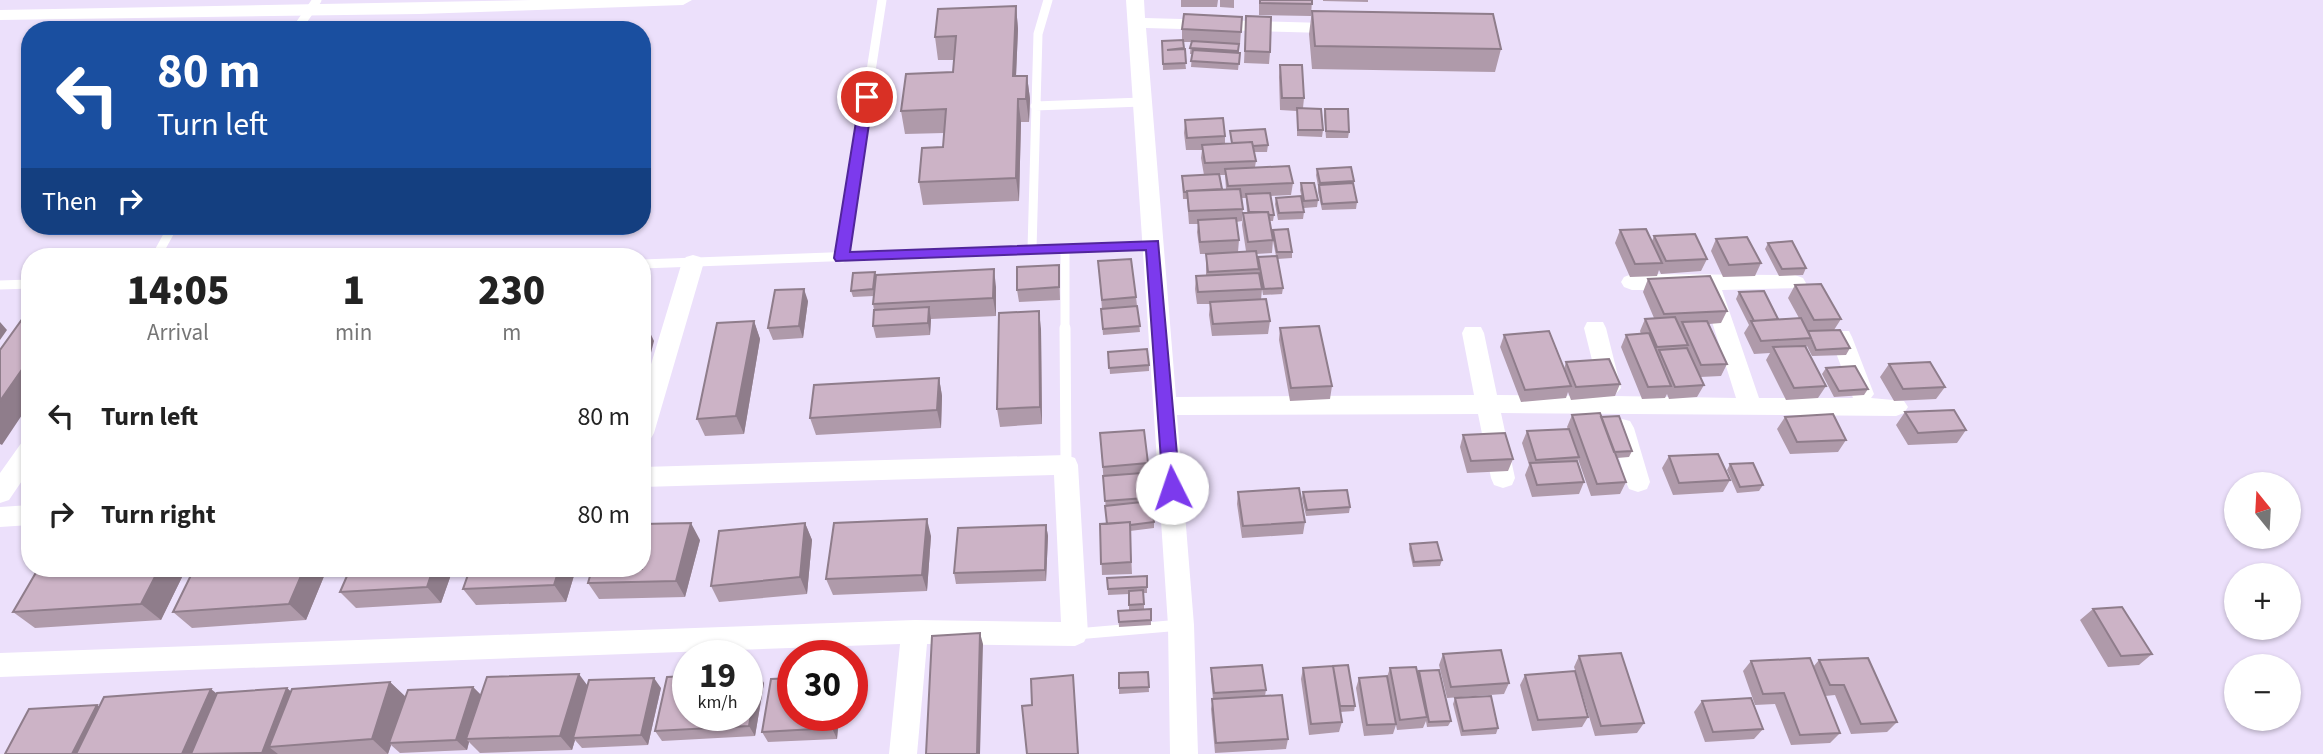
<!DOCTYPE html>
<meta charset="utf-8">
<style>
:root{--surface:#fff;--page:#f2f2f2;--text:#222;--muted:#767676}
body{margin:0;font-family:"Source Sans 3",sans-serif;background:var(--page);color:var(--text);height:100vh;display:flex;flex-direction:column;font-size:26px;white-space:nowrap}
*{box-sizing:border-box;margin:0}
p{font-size:23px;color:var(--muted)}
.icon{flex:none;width:38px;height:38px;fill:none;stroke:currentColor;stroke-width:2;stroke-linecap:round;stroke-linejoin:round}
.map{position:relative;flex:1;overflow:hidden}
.sheet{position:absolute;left:21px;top:248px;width:630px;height:329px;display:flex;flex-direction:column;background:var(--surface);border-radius:28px;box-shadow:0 2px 5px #0004}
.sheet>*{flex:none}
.guide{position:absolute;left:21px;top:21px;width:630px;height:214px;border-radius:28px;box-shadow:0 2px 5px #0004;background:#1a4fa0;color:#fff;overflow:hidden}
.needle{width:46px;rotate:342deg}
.buttons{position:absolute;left:2224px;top:472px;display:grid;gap:14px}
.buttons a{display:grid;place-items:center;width:77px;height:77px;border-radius:50%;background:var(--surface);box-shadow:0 2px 5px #0004;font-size:35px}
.speed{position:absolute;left:672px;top:640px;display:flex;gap:14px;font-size:35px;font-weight:700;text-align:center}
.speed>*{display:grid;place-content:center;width:91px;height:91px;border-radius:50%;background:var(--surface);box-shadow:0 2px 5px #0004;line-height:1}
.speed small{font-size:18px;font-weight:400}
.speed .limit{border:10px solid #d22;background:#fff;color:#111}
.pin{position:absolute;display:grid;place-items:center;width:60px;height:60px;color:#fff;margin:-30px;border:4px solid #fff;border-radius:50%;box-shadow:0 2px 7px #0007}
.me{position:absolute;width:77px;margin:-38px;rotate:356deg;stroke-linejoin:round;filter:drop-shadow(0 0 5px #0008)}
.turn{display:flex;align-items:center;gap:24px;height:147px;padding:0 21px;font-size:32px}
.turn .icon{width:91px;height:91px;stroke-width:2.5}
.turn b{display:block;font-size:49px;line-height:60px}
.then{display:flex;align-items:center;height:66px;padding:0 21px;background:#0003;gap:14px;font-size:26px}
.eta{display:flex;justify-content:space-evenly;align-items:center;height:119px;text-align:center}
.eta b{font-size:42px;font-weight:800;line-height:49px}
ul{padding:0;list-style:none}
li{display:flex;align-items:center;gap:21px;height:98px;padding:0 21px}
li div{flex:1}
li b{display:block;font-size:26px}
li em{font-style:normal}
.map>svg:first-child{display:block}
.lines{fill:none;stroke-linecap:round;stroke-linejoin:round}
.lane-far1{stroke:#fff;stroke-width:9}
.lane{stroke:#fff;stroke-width:11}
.street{fill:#fff;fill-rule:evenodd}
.wall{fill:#af9aaa;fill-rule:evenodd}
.shaded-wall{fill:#8f7d8b}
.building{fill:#ccb3c6;stroke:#8f7d8b;stroke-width:2}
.route{fill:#7c3aed;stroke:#51269a;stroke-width:2}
</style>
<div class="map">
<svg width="2323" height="754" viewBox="0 0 2323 754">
<rect width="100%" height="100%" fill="#ece0fb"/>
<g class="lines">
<path class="lane-far1" d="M296,30l21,-30
M1035,106l107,-4
M1032,249l6,-215 10,-34
M1065,250v80
M156,257l17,-31
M842,258l40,-258
M642,264l511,-19
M0,285l30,-1"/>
<path class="lane" d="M1065,328l1,137
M1076,634l105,-9"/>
<path class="street" d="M532,0h160l-9,5 -264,9 -419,6v-10z
M1126,0h18l1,18 180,5 9,5 -9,5 -179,-5 30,369 298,-2 -12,-62 3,-6h16l3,6 13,62 109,1 -7,-8 -15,-60 3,-6h16l3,6 15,60 -7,8 122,2 -34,-108h-70l-8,-3 -3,-5 3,-5 8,-3 163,1 8,3 3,5 -3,5 -81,2 37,108h94l-23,-61 3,-6h16l3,6 22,57 -3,4 33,3 4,6 -4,6 -8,3 -395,-3 14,65 -3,7 -9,3 -9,-3 -3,-7 -13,-64 -301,1 17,210 4,129h-28l-2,-129z
M693,255l7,2 4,5 -50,171 -4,7 -8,2v-48l40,-132 4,-5z
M1622,419l8,2 4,7 16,54 -3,7 -9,3 -9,-3 -3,-7 -16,-54 4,-7z
M30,440v29l-21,31 -9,3v-30l22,-31z
M1066,455l9,3 3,7 10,169 -4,8 -9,4 -148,-2 -10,110h-28l11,-110 -900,33v-24l915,-33 146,2 -7,-147 -412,12v-20z
M30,505v20l-30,2v-20z"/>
</g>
<path class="wall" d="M1181,0h37l-1,7h-36z
M1220,0h14v8l-14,-1z
M1259,0h53l-1,16 -52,-1z
M1323,0h45v2l-45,-1z
M1016,6l2,23 -2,47h11l3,23 -1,23h-8l-2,79 -96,4 -4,-23 24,-35 1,-14 -39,1 -4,-23 52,-39 1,-12h-16l-3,-23z
M1312,11l189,38 -6,23 -183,-3 -3,-35z
M1246,16l24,36 -1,12 -25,-1z
M1242,17l-2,27h-1l-1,9h2l-2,17 -47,-3 1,-13h-2l1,-12h-8l3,27 -23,1 -1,-29h20v-12z
M1280,65l24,33 -1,10 20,22 -1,7 -25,-1v-25l-17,-1 -1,-33z
M1325,109l24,23 -1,6h-22l-2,-23z
M1185,120l40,16v8l6,-1 -1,-12 38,14 -1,7h-13l2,9 -1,6 38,16 -2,12 -21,1 4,19 -1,6h-3l3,19 -1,13 -16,1 2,9v-6l18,-1 -4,-20 1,-6 19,22v6l-15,1 6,29 -1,6 -19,1 -4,-25 3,19 -1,11 9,21 -2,13 -56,2 -3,-21 1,-11h-13l-2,-15 1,-13h10v-22h-6l-3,-22 1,-8h-9l-2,-25h-4l-1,-23 22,-1 -3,-17 1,-8h-16l-2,-17zM1220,175h5l1,14h-4zM1241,198h5l1,14 -4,1 -1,12 4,26 -8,1 1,-12 -3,-18 6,-1 1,-12z
M1317,169l37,12 -1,5 4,16 -1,7 -34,1 -4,-18v-6l-2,-11z
M1301,183l17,17 -1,7 -13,1 -4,-18z
M1276,198l28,14 -1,7 -25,1 -3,-16z
M1620,230l32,11 2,-5 53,23 -6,12 -40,3 -2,-4 -2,6 -27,1 -15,-34z
M1716,239l45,24 -6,13 -32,1 -12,-26z
M1768,243l38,25 -3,7 -24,1 -14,-27z
M1098,261l38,36 4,35 -37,3 -2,-26h1z
M1059,265l1,35 -41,2 -2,-12z
M875,272l1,4 120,11v29l-65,3 -1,16 -54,3 -3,-12 1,-16 -1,-6 1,-8 -21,1 -2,-6z
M1648,279l79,32 -6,12 -12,1 18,40 -6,12 -21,1 4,8 -7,12 -28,2 -2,-5 -2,4 -23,1 -21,-52 5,-12 15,-1 -1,-3 5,-12 9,-1 -11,-26z
M1795,285l46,34 -7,11 16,18 -4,7 -34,1 -5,-10 -1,1 20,39 -8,12 -32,2 -20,-40 4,-7 -16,1 -10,-21 5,-8 -13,-26 3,-7 39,27 21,-1 -11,-20z
M808,301l-5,37 -30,2 -5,-12z
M754,321l6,18 -16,95 -39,2 -8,-17z
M1280,328l52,58 -2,13 -40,2 -11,-61z
M1041,329l1,95 -42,3 -3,-18z
M1504,335l60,34 2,-7 54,22 -5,12 -44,4 -3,-8 -2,6 -45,4 -21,-55z
M1108,352l41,13v6l-39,3z
M1889,364l56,23 -9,12 -42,2 -14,-24z
M1826,368l42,21 -4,6 -30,2 -12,-23z
M939,378l3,18 -1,32 -125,7 -6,-17z
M1905,412l61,18 -9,13 -49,2 -12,-20z
M1572,415l29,2 31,34 -3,6 -12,1 9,24 -6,12 -29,2 -13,-37 -1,3 7,20 -5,12 -47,3 -7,-22 4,-10 -7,-22 5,-12 41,-2 -1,-2z
M1785,417l61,23 -8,12 -48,2 -13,-25z
M1100,433l48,30v12h-6l3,27 9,20v6l-24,3 2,43 -30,1 -2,-51h7z
M1463,435l50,24 -5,12 -41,2 -7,-26z
M1669,456l61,24 -7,12 -50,3 -11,-27z
M1730,464l33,21 -4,6 -22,2 -10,-23z
M1238,492l67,30 -2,12 -61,4 -5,-34z
M1303,492l47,15 -1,6 -43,3 -4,-18z
M805,523l7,17 -5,54 -88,8 -8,-16z
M1046,525l2,11 -2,45 -90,3 -2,-11z
M931,536l-4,55 -94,4 -7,-16z
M700,540l-15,57 -86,2 -11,-16z
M1410,544l32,16 -2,6 -27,1 -4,-18z
M186,569l-25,51 -126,8 -22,-16z
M327,569l-21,51 -114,8 -19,-16z
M350,569h103l-12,34 -85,5 -16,-16z
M576,569l-10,33 -90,3 -13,-16z
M1147,576v17h-3v17l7,-1v16l-32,2 -1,-16 11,-1v-16l-21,1 -1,-17z
M2093,609l59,45 -13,11 -31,2 -28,-47z
M1443,654l66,29 -5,11 -57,4 -8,-33z
M1579,656l65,67 -7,10 -42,3 -21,-69z
M1819,660l78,62 -10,10 -36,2 -16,-39 -10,1 15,37 -10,10 -39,2 -16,-41 -20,1 -12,-34 8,-10 62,6z
M1211,668l55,22 -1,6 23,43 -2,10 -71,4 -4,-44 2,-10 -2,-20z
M1303,668l52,38 -1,5 -14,1 2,10 -3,10 -30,3 -8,-56z
M1390,668l28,6 1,-3 32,50 -3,5 -21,1 -1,-6 -3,7 -26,2 -1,-5 -3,9 -29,2 -8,-48 3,-10 28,-1z
M1148,672l1,20 -30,2v-21z
M1525,675l63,42 -6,10 -50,4 -12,-46z
M390,682l15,15 68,-10 8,8 107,-9 73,2 -13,57 -66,3 -7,-8 -3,10 -92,3 -11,-11 -2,8 -67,3 -9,-8 -3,9h-383l92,-49 3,2 117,-14 70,-5 4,4z
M764,683l-9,53 -93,5 -7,-10z
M1455,698l43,30 -2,6 -35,2 -8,-32z
M1702,701l61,28 -9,10 -49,3 -11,-30z
M793,716h46l-2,23 -69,3 -6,-10z"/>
<path class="shaded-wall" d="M1016,6l2,23 -3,70 -2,-23z
M1027,76l3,23 -1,23 -3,-23z
M1018,99l3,23 -2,79 -3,-23z
M994,269l2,18v29l-3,-18z
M804,289l4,12 -5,37 -4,-12z
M929,307l2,12 -1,16 -2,-12z
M1039,311l2,18 1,95 -2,-17z
M754,321l6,18 -16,95 -8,-18z
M0,322l7,8 -7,10z
M646,324l8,17 -12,47v-50z
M30,358v45l-28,42 -2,-1v-43z
M939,378l3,18 -1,32 -4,-18z
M927,519l4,17 -4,55 -5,-16z
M691,523l9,17 -15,57 -9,-16z
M805,523l7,17 -5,54 -7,-17z
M1046,525l2,11 -2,45 -1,-11z
M159,569h27l-25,51 -20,-16z
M304,569h23l-21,51 -17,-16z
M433,569h20l-12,34 -14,-16z
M559,569h17l-10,33 -12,-17z
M980,633l3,11 -3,110h-3z
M758,672l6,11 -9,53 -6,-10z
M579,674l11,15 -17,49 2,2 -3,10 -12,-14z
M654,678l7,10 -13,57 -7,-10z
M390,682l16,15 -17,46 2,2 -3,9 -16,-15z
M473,687l10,10 -17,42 3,3 -2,8 -11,-10z
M287,688l12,11 -30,48 9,7h-15l-1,-1z
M211,689l19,15 -21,50h-27z
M97,705l15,10 -19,39h-21z
M833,716h6l-2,23 -5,-11z"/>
<path class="building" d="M1260,0h52v4l-52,-1z
M1016,6l-3,70h14l-1,23h-8l-2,79 -97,4 3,-34 21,-1 3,-38 -45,2 5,-37 47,-2 3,-36 -21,1 3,-28z
M1312,11l181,3 8,35 -186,-3z
M1184,14l58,3 -1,15 -59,-3z
M1246,16l25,1 -1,35 -25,-1z
M1183,40l1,8 -17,2 18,-1 1,14 -23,1 -1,-23z
M1192,41l47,3 -1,7 -48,-3z
M1193,50l47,3 -1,11 -48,-3z
M1280,65h22l2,33h-22z
M1297,108l24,1 2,21h-25z
M1325,109h23l1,23 -23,-1z
M1223,118l2,18 -38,2 -2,-18z
M1265,129l3,16 -15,1 -1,-4 -20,1 -2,-12z
M1252,142l4,19 -51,2 -3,-18z
M1289,166l4,17 -65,3 -3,-17z
M1351,167l3,14 -34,2 -3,-14z
M1219,174l3,15 -35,2v1h-3l-2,-16z
M1301,183h13l4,17 -14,1z
M1353,183l4,19 -35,2 -3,-19z
M1240,189l3,20 -54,2 -2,-20z
M1270,193l4,22h-5l-1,-3h-19l-3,-18z
M1301,196l3,16 -25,1 -3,-15z
M1268,212l5,28 -25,2 -5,-29z
M1236,218l3,22 -39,2 -2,-22z
M1288,229l4,23h-15l-4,-22z
M1646,229l16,34 -27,1 -15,-34z
M1695,234l12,25 -41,2 -12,-25z
M1747,237l14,26 -32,2 -13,-26z
M1792,241l14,27 -24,1 -14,-26z
M1256,251l3,18 -51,3 -2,-18z
M1277,256l6,32 -19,1 -6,-32z
M1131,259l5,38 -34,3 -4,-39z
M1059,265v22l-42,3v-23z
M994,269l-1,29 -120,6 3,-29z
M875,272l-2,17 -22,2 2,-18z
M1259,273l3,16 -64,3 -2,-16z
M1710,276l17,35 -63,3 -16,-35z
M1821,284l20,35 -27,1 -19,-35z
M804,289l-5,37 -31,2 7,-38z
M1764,291l14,28 -24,2 -15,-29z
M1266,299l4,22 -57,3 -3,-22z
M1137,306l3,20 -37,3 -2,-20z
M929,307l-1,16 -55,3 1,-16z
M28,311h2v47l-30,43v-51z
M1039,311l1,96 -43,2 2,-96z
M1675,317l13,28 -31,2 -12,-28z
M1801,318l10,20 -50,3 -10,-20z
M754,321l-18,95 -39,3 20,-96z
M1707,321l20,43 -26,1 -19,-43z
M642,324h4l-4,14z
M1319,326l13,60 -41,2 -11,-60z
M1840,330l10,18 -34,2 -8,-19z
M1549,331l22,55 -46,4 -21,-55z
M1649,333l22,53 -23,1 -22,-52z
M1805,346l21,40 -32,2 -21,-41z
M1687,348l17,37 -29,2 -16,-37z
M1147,349l2,16 -40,3 -1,-16z
M1609,359l11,25 -44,3 -10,-25z
M1930,362l15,25 -42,2 -14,-25z
M1855,366l13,23 -29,2 -13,-23z
M939,378l-2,32 -127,8 4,-33z
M1954,410l12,20 -48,3 -13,-21z
M1600,413l26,69 -29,2 -25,-69z
M1833,414l13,26 -49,2 -12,-25z
M1619,416l13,35 -18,1 -13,-35z
M1569,429l10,28 -43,3 -9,-29z
M1144,430l4,33 -45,4 -3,-34z
M1505,433l8,26 -42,2 -8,-26z
M1718,454l12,26 -51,3 -10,-27z
M1577,461l7,21 -47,3 -7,-22z
M1753,463l10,22 -23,2 -10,-23z
M1142,473l3,25 -40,3 -2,-25z
M1299,488l6,34 -62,4 -5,-34z
M1347,490l3,17 -43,3 -4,-18z
M1151,501l3,21 -24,3v-3l-23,2 -2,-18z
M927,519l-5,56 -96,4 8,-56z
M1130,522l1,40 -30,2 -1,-40z
M691,523l-15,58 -88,2 4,-14h50v-45z
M805,523l-5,54 -89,9 8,-55z
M1046,525l-1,45 -91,3 4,-45z
M1437,542l5,18 -28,2 -4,-18z
M38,569h121l-18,35 -128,8z
M194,569h110l-15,35 -116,8z
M350,569h83l-6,18 -87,5z
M470,569h89l-5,16 -91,4z
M1147,576v11l-39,2 -1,-11z
M1143,590l1,14 -15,1v-14z
M2122,607l30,47 -31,2 -28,-47z
M1151,609v11l-32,2 -1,-11z
M980,633l-3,121h-51l6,-118z
M1501,650l8,33 -58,4 -8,-33z
M1621,653l23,70 -43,3 -22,-70z
M1810,658l30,75 -40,2 -16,-42 -21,1 -12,-33z
M1868,658l29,64 -36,2 -17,-39h-14l-11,-25z
M1262,665l4,25 -52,3 -3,-25z
M1348,665l7,41h-15l-7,-40z
M1333,666l9,56 -31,2 -8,-56z
M1416,667l11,50 -27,3 -10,-52z
M1439,670l12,51 -22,1 -10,-51z
M1575,671l13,46 -50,3 -13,-45z
M758,672l-9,54 -94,5 12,-54 21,-1v40h59v-43z
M1148,672l1,15 -30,1v-15z
M579,674l-19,62 -94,3 21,-62z
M1073,675l5,79h-51l-5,-48 10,-1 -1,-26z
M1387,676l9,48 -29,1 -8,-47z
M654,678l-13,57 -68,3 16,-58z
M793,678v38h40l-1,12 -70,4 9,-53z
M390,682l-18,57 -103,8 23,-58z
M473,687l-17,53 -67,3 19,-53z
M287,688l-25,65 -71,1 26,-61z
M211,689l-29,65h-106l28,-57z
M1282,695l6,44 -72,4 -4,-44z
M1491,696l7,32 -35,3 -8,-33z
M1751,698l12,31 -50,3 -11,-31z
M97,705l-25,49h-67l24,-45z"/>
<path class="route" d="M867,93l6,4 -23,155 308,-11 22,247 -2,5h-12l-3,-5 -17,-238 -310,11 -2,-3 26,-161z"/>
</svg>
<div class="buttons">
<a><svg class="needle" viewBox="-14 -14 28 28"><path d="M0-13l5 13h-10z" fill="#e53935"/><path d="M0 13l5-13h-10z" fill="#767676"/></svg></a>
<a>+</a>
<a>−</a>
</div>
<div class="speed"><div>19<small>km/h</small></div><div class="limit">30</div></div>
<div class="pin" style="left:867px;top:97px;background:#d93025"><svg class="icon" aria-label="arrive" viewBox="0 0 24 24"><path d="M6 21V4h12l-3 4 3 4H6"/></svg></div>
<svg class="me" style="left:1172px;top:488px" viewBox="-20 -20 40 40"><circle r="19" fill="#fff"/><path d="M0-13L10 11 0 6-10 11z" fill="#7c3aed"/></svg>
<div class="guide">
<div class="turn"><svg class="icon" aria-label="left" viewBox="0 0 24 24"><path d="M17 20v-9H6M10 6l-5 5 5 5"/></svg><div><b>80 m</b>Turn left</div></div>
<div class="then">Then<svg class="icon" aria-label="right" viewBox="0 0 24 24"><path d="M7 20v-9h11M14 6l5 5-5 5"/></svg></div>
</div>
<section class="sheet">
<div class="eta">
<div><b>14:05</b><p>Arrival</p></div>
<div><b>1</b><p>min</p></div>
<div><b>230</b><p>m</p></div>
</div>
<ul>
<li><svg class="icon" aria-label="left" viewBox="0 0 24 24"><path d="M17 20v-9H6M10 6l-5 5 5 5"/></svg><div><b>Turn left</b></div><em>80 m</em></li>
<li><svg class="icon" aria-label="right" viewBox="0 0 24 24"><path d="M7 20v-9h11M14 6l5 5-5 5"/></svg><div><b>Turn right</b></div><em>80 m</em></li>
</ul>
</section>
</div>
